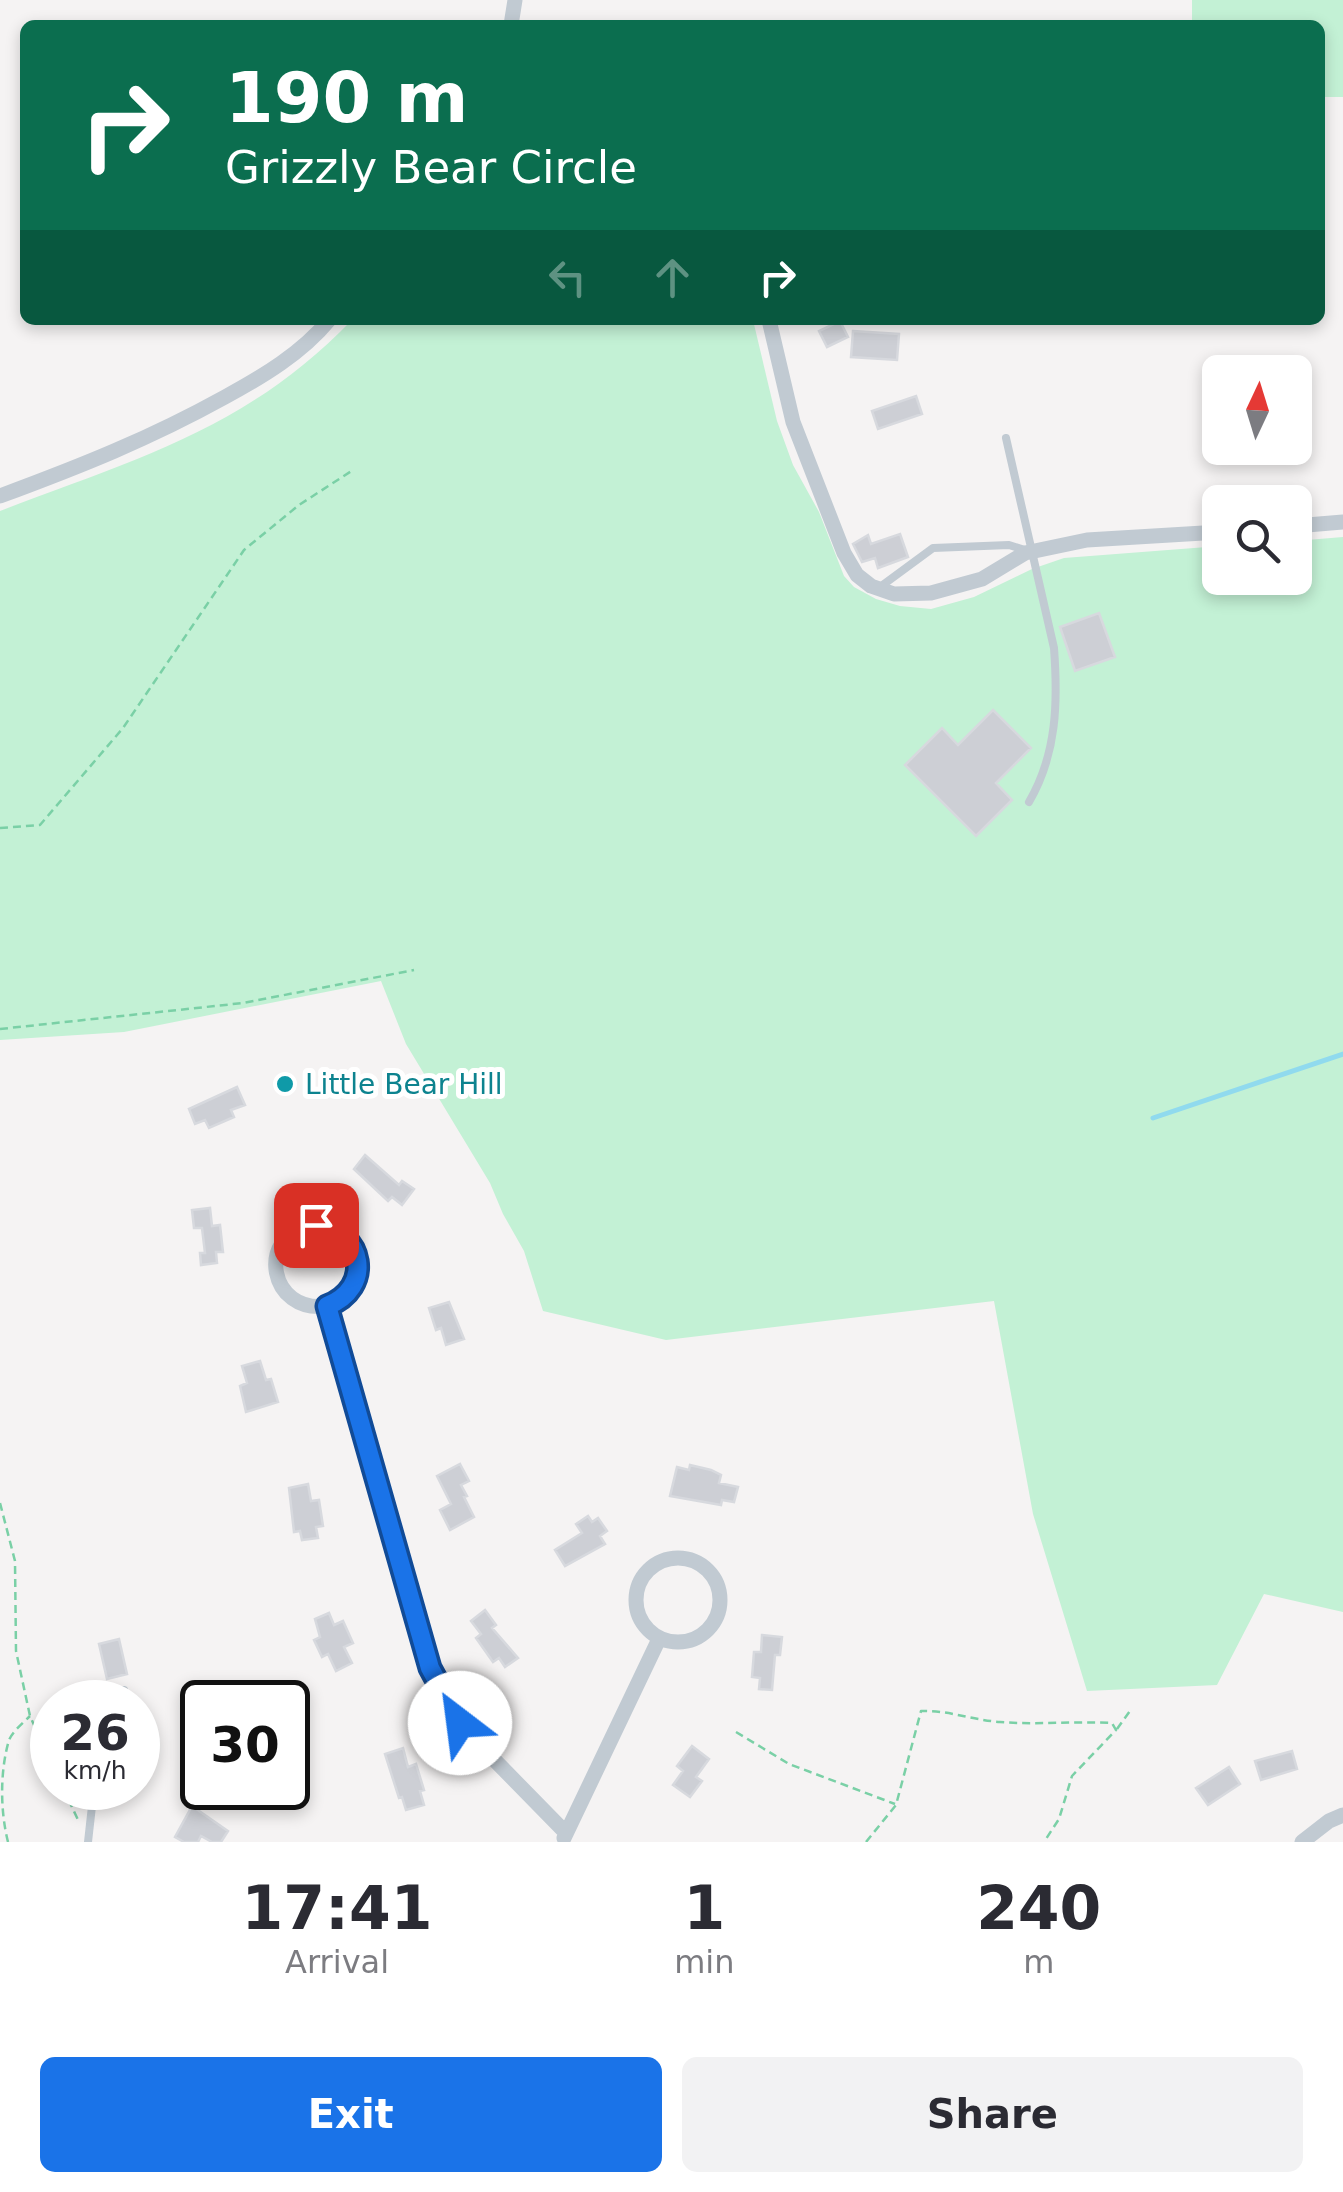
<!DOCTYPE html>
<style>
:root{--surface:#fff;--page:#f2f2f3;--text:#2b2b33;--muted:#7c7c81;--accent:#1a73e8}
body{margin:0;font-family:"DejaVu Sans",sans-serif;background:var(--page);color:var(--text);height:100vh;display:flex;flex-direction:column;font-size:38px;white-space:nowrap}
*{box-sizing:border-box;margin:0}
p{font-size:32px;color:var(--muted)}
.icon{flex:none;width:55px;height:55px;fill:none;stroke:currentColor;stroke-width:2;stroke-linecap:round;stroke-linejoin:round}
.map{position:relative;height:1842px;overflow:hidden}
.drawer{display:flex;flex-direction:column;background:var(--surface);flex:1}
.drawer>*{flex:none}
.banner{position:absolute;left:20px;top:20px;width:1305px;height:305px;border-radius:15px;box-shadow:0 5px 15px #0003;background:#0b6e4f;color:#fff;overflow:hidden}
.needle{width:65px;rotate:4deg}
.buttons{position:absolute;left:1202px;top:355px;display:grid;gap:20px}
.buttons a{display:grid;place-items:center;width:110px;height:110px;border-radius:15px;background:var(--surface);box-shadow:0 5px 15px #0003;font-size:50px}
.speed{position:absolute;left:30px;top:1680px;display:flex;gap:20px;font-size:50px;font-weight:700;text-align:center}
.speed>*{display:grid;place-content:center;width:130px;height:130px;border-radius:50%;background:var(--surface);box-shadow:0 5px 15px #0003;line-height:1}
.speed small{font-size:25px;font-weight:400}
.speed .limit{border:5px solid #111;border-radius:15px;background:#fff;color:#111}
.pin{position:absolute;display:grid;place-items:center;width:85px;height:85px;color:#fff;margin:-42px;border-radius:20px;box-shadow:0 5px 15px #0006}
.me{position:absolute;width:110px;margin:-55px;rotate:330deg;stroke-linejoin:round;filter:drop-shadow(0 0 8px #0008)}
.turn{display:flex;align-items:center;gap:35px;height:210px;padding:0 40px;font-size:45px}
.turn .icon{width:130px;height:130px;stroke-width:2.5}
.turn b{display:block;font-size:70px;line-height:85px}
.lanes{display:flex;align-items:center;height:95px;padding:0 40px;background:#0003;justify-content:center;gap:50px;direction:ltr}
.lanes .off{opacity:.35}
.eta{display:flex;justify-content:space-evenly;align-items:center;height:170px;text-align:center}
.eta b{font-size:60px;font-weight:600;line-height:70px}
.cta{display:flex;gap:20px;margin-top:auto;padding:20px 40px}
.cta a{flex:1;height:115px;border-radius:15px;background:var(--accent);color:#fff;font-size:40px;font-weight:600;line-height:115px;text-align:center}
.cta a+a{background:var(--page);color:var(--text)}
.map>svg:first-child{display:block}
.green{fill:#c3f1d5}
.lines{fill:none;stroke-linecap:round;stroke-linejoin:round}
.stream{stroke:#90daee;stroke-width:5}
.building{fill:#cdcfd5;stroke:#d7d9de;stroke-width:2.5}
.path{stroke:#7ad0a6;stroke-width:2.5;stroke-dasharray:8 5;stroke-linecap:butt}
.lane{stroke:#c1cad2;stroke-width:8}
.street{stroke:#c1cad2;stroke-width:15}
.route-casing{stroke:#114b97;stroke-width:25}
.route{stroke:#1a73e8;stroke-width:18}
.culture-dot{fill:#0f9aa8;stroke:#fff;stroke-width:4}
.labels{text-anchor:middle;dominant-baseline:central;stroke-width:10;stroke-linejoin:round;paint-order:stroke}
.culture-label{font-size:28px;fill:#0d838f;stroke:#fff;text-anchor:start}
</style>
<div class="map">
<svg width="1343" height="1842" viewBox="0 0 1343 1842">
<rect width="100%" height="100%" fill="#f5f3f3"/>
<path class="green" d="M1192,0h151v97h-23v-72h-128z
M352,320h401l24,101 16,44 26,47 25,64 10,11 22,12 24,7 31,3 43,-12 58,-28 32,-11 156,-12v32h75v-37l48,-4v1075l-79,-18 -47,91 -130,6 -54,-177 -39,-213 -328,39 -123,-29 -19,-60 -21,-37 -13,-31 -84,-139 -25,-63 -257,51 -124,8v-529c136,-52 247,-82 352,-191z"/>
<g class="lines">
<path class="stream" d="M1153,1118l190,-64"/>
</g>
<path class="building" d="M840,321l8,16 -21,10 -8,-16z
M853,331l46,3 -2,26 -46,-3z
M916,396l6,18 -44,15 -6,-18z
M900,534l8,23 -30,11 -3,-10 -13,4 -9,-18 15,-9 3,9z
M1099,613l16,44 -40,14 -15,-44z
M993,710l38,38 -35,35 16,17 -36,36 -71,-71 37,-37 16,17z
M237,1087l8,18 -14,5 3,7 -25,11 -4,-8 -10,4 -6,-15z
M365,1155l34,30 3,-4 12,8 -12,16 -10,-8 -4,4 -34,-32z
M210,1208l2,18 8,-1 3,27h-7l1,11 -16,2 -1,-12h5l-3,-25h-8l-2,-18z
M449,1302l15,37 -18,6 -5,-17 -5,2 -7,-22z
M260,1361l6,19 5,-1 7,23 -32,10 -6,-26 7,-3 -5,-17z
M460,1464l9,17 -8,4 6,11 -3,1 10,20 -24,13 -10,-20 11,-6 -14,-28z
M690,1465l21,5 10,5 -2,8 19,4 -4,15 -12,-2 -1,5 -51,-9 7,-29 12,3z
M308,1484l3,17 8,-1 4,26 -7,1 2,11 -16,2 -2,-9 -6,1 -5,-44z
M588,1516l4,6 6,-4 9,13 -7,5 5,8 -40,22 -10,-16 27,-17 -6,-9z
M485,1610l11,15 -4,3 26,30 -13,9 -6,-9 -6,4 -17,-24 5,-4 -10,-13z
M329,1613l5,12 9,-4 10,22 -9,4 8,16 -16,8 -8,-17 -6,3 -8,-17 6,-3 -5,-18z
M762,1635l20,2 -2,18h-5l-3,35 -13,-1 1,-11 -8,-1 2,-25h7z
M119,1639l8,35 -20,5 -8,-35z
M692,1746l17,13 -13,18 6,4 -12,16 -17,-12 10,-14 -6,-5z
M403,1748l5,19 8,-3 8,26 -4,1 4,14 -18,5 -4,-13 -3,1 -14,-44z
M1292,1751l5,18 -36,11 -6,-19z
M1229,1767l11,17 -32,21 -12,-17z
M192,1806l36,25 -7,11h-9l-11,-6 -3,6h-14l-9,-5z"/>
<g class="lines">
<path class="path" d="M0,828l40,-3 83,-97 121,-178 55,-45 54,-35
M0,1029l243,-26 171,-33
M0,1503l15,58 1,90 14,65 22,49
M1117,1729l15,-21
M736,1732l53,32 106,40
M63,1788l16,34
M8,1842c-8,-32 -8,-71 1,-102 4,-9 14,-17 21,-24
M866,1842l30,-37 25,-94c27,-1 51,9 79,11 37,3 74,-1 112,1l4,7 -44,46 -13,43 -15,23"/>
<path class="lane" d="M1006,438l48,210c4,54 3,106 -25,154
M880,587l53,-39 76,-3 19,6
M122,1702l2,-12
M88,1842l6,-54"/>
<path class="street" d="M511,25l4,-25
M769,320l24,102 51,131 13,22 14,11 23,8 37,-1 51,-14 43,-26 62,-13 133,-8
M0,496c81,-30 149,-57 225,-99 37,-20 77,-44 104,-77
M1295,526l48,-4
M327,1306c-58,8 -71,-70 -17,-80 50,-9 65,61 17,80l95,339 18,46 31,45 95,97
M636 1600a42 42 0 1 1 84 0a42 42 0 1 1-84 0Z
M564,1838l95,-199
M1302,1842l27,-21 14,-6"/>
</g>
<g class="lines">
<g class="route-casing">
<path id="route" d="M316,1225c48,6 58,63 11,81l103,362 30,55"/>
</g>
<use href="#route" class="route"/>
</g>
<circle class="culture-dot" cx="285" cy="1084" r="10"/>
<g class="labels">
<g class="culture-label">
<text x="305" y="1084">Little Bear Hill</text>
</g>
</g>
</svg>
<div class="buttons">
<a><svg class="needle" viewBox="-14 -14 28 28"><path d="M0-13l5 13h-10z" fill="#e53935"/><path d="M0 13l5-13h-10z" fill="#7c7c81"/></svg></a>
<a><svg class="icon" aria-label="search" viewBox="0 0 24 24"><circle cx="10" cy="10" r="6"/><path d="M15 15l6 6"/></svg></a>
</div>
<div class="speed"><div>26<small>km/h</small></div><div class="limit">30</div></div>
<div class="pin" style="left:316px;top:1225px;background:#d93025"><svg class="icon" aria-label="arrive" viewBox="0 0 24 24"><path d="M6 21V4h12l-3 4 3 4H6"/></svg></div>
<svg class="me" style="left:460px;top:1723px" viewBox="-20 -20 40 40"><circle r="19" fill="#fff"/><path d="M0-13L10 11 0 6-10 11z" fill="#1a73e8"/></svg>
<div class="banner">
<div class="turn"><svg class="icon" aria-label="right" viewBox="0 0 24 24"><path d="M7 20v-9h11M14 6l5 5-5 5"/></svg><div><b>190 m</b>Grizzly Bear Circle</div></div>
<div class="lanes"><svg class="icon off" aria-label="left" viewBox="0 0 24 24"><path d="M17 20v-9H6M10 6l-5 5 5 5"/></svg><svg class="icon off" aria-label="ahead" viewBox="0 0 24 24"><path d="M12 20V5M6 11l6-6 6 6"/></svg><svg class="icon" aria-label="right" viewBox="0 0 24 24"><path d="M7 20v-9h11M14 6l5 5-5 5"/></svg></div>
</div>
</div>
<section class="drawer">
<div class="eta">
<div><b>17:41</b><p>Arrival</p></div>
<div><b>1</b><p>min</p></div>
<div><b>240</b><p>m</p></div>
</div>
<div class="cta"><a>Exit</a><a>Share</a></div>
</section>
